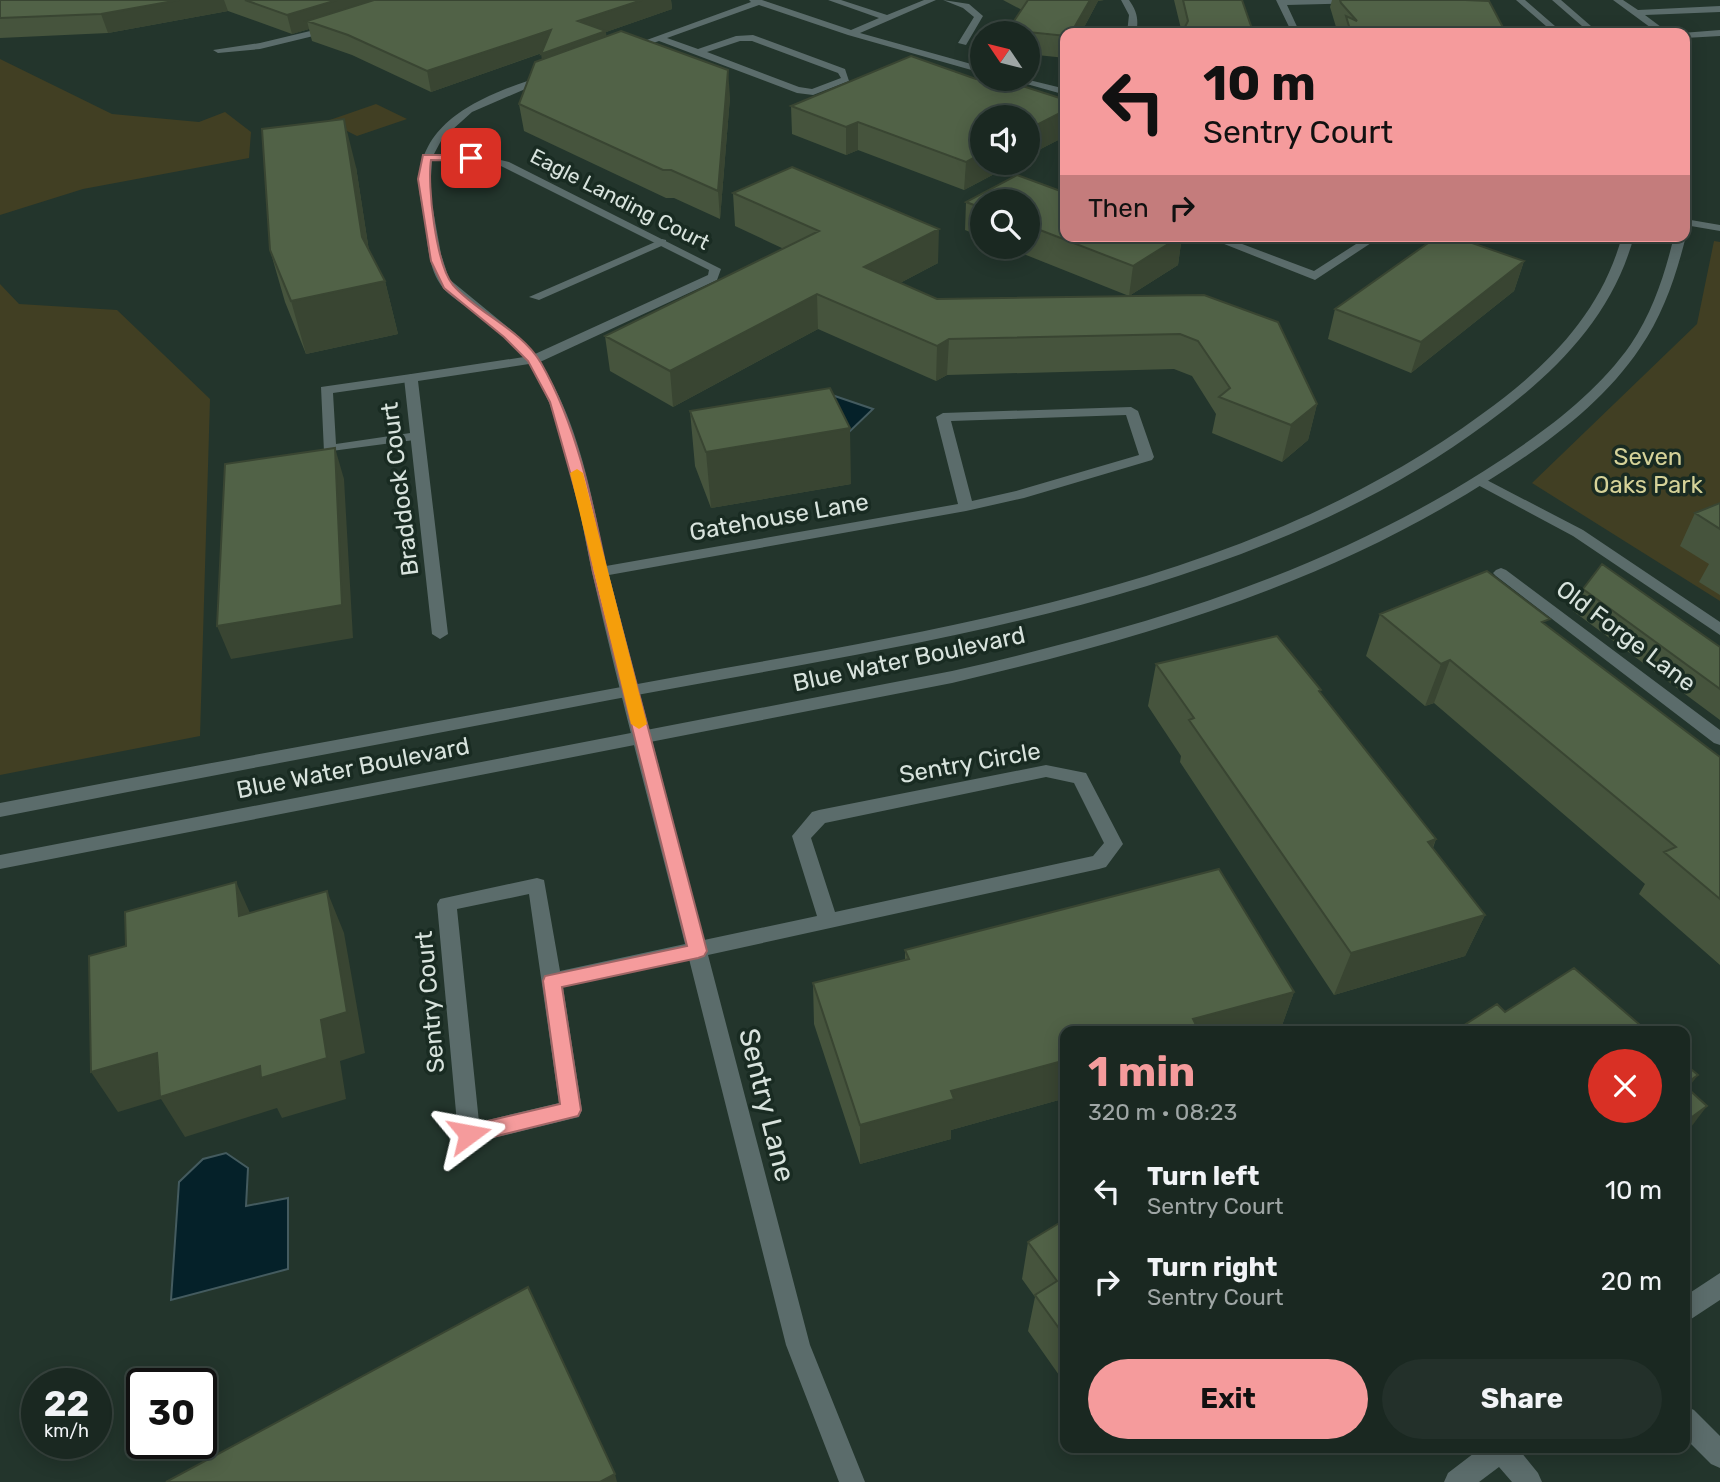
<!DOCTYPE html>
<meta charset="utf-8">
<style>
:root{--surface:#1a2821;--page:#23302a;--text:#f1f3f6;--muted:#9fa6a5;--line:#38443f;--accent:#f59b9c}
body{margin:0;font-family:Rubik,sans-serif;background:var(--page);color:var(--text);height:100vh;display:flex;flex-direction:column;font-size:26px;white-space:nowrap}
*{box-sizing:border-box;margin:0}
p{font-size:23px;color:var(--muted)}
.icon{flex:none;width:38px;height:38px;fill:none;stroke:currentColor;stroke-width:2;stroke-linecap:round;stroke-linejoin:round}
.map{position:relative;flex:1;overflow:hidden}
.sheet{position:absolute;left:1060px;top:1026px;width:630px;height:427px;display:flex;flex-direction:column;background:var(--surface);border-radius:14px;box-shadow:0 4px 18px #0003,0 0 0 2px var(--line)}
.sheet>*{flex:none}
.hud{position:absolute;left:1060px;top:28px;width:630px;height:214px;border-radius:14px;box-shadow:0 4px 18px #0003,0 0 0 2px var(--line);background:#f59b9c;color:#111;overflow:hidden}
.needle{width:46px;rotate:305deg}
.tools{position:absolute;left:970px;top:21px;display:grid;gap:14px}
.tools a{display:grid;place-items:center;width:70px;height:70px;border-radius:50%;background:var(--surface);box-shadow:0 4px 18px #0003,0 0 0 2px var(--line);font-size:35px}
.speed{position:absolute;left:21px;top:1368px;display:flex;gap:14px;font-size:35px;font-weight:700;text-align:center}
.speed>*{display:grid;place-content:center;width:91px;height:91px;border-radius:50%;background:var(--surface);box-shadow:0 4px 18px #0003,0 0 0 2px var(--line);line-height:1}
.speed small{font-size:18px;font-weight:400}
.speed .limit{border:4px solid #111;border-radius:10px;background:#fff;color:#111}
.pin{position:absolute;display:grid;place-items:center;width:60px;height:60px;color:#fff;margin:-30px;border-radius:14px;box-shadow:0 4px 10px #0006}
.me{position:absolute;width:77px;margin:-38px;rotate:77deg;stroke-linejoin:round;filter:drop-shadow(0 0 5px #0008)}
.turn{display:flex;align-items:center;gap:24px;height:147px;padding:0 28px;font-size:32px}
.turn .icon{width:91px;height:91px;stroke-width:2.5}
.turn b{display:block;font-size:49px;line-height:60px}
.then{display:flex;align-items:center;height:66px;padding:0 28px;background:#0003;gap:14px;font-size:26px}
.round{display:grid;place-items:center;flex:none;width:74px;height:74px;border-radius:37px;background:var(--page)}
.head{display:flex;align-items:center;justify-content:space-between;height:119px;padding:0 28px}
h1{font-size:42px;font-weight:700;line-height:52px;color:var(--accent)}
.button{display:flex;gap:14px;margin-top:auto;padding:14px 28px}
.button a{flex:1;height:80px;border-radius:42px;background:var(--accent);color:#111;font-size:28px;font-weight:700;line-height:80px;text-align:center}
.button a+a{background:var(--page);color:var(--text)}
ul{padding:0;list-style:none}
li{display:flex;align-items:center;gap:21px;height:91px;padding:0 28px}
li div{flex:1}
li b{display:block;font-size:26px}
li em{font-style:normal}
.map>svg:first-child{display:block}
.green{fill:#413f23}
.water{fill:#052129;stroke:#445b5f;stroke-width:2}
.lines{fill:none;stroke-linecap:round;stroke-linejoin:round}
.service{fill:#5b6c6b;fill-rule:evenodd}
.minor{fill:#5b6c6b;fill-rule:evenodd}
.tertiary{fill:#5b6c6b;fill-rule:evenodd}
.wall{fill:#46543d}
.shaded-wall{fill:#394532}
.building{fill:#516247;stroke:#394532;stroke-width:2}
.route{fill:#f59b9c;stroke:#9f6565;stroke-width:2}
.slow{fill:#f59e0b}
.labels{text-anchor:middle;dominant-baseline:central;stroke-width:7;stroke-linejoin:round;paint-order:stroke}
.far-street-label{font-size:21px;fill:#d8e3dd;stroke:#192b22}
.park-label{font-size:24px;fill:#d5d298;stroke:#192b22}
.street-label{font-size:24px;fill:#d8e3dd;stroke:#192b22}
.near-street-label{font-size:28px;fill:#d8e3dd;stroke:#192b22}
</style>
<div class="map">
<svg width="1720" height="1482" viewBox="0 0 1720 1482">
<rect width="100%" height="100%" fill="#23352c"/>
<path class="green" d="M0,59l112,55 87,8 26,-10 26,20 -2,26 -166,31 -83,26z
M376,104l31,15 -50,17 -30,-15z
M1714,241l6,1v359l-188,-118 165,-159z
M0,284l19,20 98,6 93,89 -10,337 -200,39z"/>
<path class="water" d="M820,391l53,18 -26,25z
M226,1153l22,15 -2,38 42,-8v71l-117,31 8,-118 24,-23z"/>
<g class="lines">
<path class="service" d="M1613,0h10l15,10 82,-4v6l-75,3 24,18h-11z
M1720,30v6l-35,2v-5h-3z
M662,239l4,1v4l-127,56 -10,-3z
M411,374l7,4 -2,3 -83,12 3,51 81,-12 5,1v6l-98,13 -3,-65z
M1685,1406l9,4 26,26v32l-9,-4 -26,-26z"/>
<path class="minor" d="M749,0h13l89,30 28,-12 -51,-18h13l46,15 37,-15h12l-76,33 122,34v6l-134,-38 -89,-30 -92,33 31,11 38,-13 17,-1 92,34 4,12 -36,14 -16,-2 -138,-52 -32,11 -5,-3 129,-47zM740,41h12l86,32 3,5 -29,11 -13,-2 -92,-35z
M943,0l26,4 14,12 -17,29 -8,-2 16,-26 -11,-9z
M1121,0h8c8,11 10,20 7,33h-9l2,-18z
M1276,0h92l-4,3 -77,2 13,28h-8z
M331,26l3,1v4l-74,18 -42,4 -5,-3 47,-7z
M545,75l8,2 -81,35 -30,27 -8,15 54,3 21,5 212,107 -4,11 -177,82c39,60 52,135 66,204l352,-62 -22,-87 7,-4 188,-6 7,4 16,46 -2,3 -128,38 -58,13 -357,64 95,365 113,-24 -25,-80 20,-24 7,-2 227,-45 40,8 37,71 -17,23 -7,2 -391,86 102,390 55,137h-26l-53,-137 -97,-386 -126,28 19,123 -3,7 -110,27 -8,-3 -3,-7 -21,-230 3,-5 97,-21 7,2 16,91 125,-27c-31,-124 -65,-247 -93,-372 -15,-70 -24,-146 -63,-208l-111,17 30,253 -8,5 -8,-5 -28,-256 7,-4 113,-17c-16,-19 -37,-33 -56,-49 -8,-6 -18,-12 -25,-20 -15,-19 -15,-43 -18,-66 -2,-14 -7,-28 -6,-42 4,-65 73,-87 126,-105zM432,160l69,6 208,104 -1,5 -173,79 -20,-21 -66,-54 -8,-25 -11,-61zM1126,415l13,40 -123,36 -44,10 -21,-80zM1046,777l28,6 30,60 -11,13 -258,56 -24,-74 14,-15zM529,894l30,209 -80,19 -22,-213z
M1009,79h16l41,10v6z
M1685,219l35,6v6l-35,-6z
M1204,236h17l93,35 42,-27 -17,-8h18l14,7 -56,37z
M1481,477l102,53 137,92v13l-147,-99 -97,-52 -2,-3z
M1501,568l5,2 214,160v15l-6,-2 -218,-167 -3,-3 3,-3z
M1720,1273v27l-35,23v-27z
M1482,1447h35l21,26 4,9h-30l-13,-15 -20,15h-35l4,-9z"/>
<path class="tertiary" d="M1516,0h9l38,33h-9z
M1552,0h9l38,33h-9z
M1685,235l1,1c-10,40 -23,79 -46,112 -36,54 -92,95 -146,129 -168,108 -349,161 -542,206l-952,186v-14l952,-184c189,-43 366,-95 532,-200 53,-34 110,-74 147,-127 22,-33 34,-70 43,-108z
M1622,236h12c-22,82 -80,138 -147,187 -245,182 -584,221 -877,277 -203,39 -407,77 -610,117v-14c202,-39 403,-75 605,-113 298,-57 625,-91 877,-276 64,-46 119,-100 140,-178z"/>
</g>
<path class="wall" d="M0,0h671l1,9 -66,23v5l124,60 -10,122 -46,-21h-8l-142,-67 -5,-27 23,-45v-6l-111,39 -79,-37 -40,-14 -3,-12 -17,5 -64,-23 -120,22 -108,5z
M1003,0h101l-6,1 -17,32h-15v25l-39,-4v-21h-19v-3l14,-20z
M1174,0h68l9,26 -1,7h-68z
M1332,0h133l41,33h-164l-6,-6 -6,-20z
M911,56l65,23 4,-7h2v7h19l65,21v36l-39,20v-39h-45v46h33l-51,27 -106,-40 -12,5 -54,-21 -1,-28z
M356,167l13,84 16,30 13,53 -92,20 -21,-52 -15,-52z
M1017,175l49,18v43h116l-4,29 -49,31 -123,-49h21v-46h-45v36l-17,-7 1,-28z
M733,193l205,70 -38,20 37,16 267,-4 113,109 -9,36 -26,22 -70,-29 4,-19 -24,-38 -18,-7 -227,6 -11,6 -118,-52 -145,78 -63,-36 -5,-35 179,-87 -49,-23z
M1524,261l-10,30 -103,82 -83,-34 7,-30z
M690,411l161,73 -140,24 -16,-42z
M1720,503v92l-21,-13 10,-18 -29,-18 15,-33z
M1583,589l137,58v73l-147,-109z
M1380,614l167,12 173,131v208l-81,-71 6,-10 -211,-181 -9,3 -59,-50z
M1156,664l164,30 116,145 -3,9 52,67 -20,41 -131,39 -154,-233 1,-6 -33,-50z
M905,950l389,42 -14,39h-214v67l-115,32v9l-91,25 -46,-140 -1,-41 92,-23z
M1066,1219v166l-38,-54 7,-34 -13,-18 6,-37z"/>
<path class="shaded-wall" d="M179,0h45l4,11 -120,22 -7,-19z
M337,0h69l-99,21 2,8 -17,5 -5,-19z
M642,0h29l1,9 -66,23 2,19 -64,23 -3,-20 37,-33z
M1090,0h14l-6,1 -17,32h-10z
M551,30l2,19 -122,43 -4,-21z
M728,70l2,27 -10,122 -2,-28z
M1066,110v26l-39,20v-26z
M344,119l12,48 18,116 11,-2 13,53 -92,20 -15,-53 71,-64z
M858,122v28l-12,5v-28z
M982,153v10h33l-51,27 2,-28z
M939,229l-1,34 -74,39v-35z
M1181,236h1l-4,29 -49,31 4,-30z
M1524,261l-10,30 -103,82 10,-31z
M817,294l1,35 -145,78 -3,-36z
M949,339l-2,36 -11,6 1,-35z
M1317,404l-9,36 -26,22 9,-37z
M850,428l1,56 -140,24 -5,-56z
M335,448l9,31 9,159 -122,21 -14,-33z
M1450,660l-16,43 -9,3 16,-42z
M1436,839l-18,42 10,-39z
M236,882l19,42 -16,-8z
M327,891l17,42 21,120 -25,8 6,38 -64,19 -5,-10 -92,29 -24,-38 -43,13 -27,-40 66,-19 103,13 61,-46z
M1485,915l-20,41 -131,39 17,-42z
M1294,992l-14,39h-105l18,-12z
M1066,1060v38l-115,32v9l-91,25v-39l91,-34z
M1698,1075l-13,17v-8z
M1707,1106l-22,29v-13z
M615,1474l2,8h-17z"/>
<path class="building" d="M0,0h179l-78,14 -101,4z
M245,0h92l-50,15z
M374,0h268l-64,21 28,10 -65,23 10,-24 -124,41 -79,-36 -41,-14z
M1028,0h62l-19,33h-5v3l-58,-6z
M1183,0h59l9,26 -3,7h-66l6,-12z
M1340,0h125l24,1 17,32h-155l-5,-17 11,5 -16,-18z
M621,31l107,39 -10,121 -47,-21h-8l-144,-66 16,-42z
M911,56l65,23 4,-7h2v7h19l65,21v10l-39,20v-13h-45v36l-16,9 -108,-40 -12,5 -55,-21z
M344,119l18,118 23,44 -94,20 -21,-51 -8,-121z
M792,167l147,62 -75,38 73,32 267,-4 74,27 39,82 -26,21 -72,-28 11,-9 -32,-47 -18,-7 -231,5 -12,7 -120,-52 -147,77 -65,-35 214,-105 -86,-38z
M1017,175l49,18v43h115l-48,30 -106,-41v-24h-45v7l-16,-6z
M1438,236h14l72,25 -103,81 -86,-33z
M830,388l20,40 -144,24 -16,-41z
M335,448l7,157 -125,21 8,-162z
M1720,503v26l-25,-16z
M1602,564l118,83v42l-137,-100z
M1487,571l63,48 -8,3 178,135v142l-56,-47 12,-5 -226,-187 -9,4 -61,-50z
M1277,636l44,54 -2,1 117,148 -8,3 57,73 -134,38 -162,-233 5,-2 -38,-54z
M1219,869l75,123 -101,27 3,6 -21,6h-109v29l-115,31 3,8 -94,26 -47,-142 96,-24 -4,-9z
M236,882l3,34 88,-25 20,121 -26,8 6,38 -66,20 -1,-12 -100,31 -3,-44 -66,19 -2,-116 37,-10 -1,-34z
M1574,968l73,63h-192l42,-27 8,8z
M1685,1064l13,11 -13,9z
M1685,1086l22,20 -22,16z
M1066,1219v119l-31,-43 22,-14 -29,-39z
M528,1287l87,187 -15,8h-434z"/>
<path class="route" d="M423,155h48l5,3 -5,3 -40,-1c-4,25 5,105 22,125 24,28 68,44 88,78 36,63 51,137 66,209l100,379 -3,5 -6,2 -136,29 19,123 -3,6 -109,27 -7,-3 -3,-6 3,-7 98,-23 -17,-123 2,-5 142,-30 -94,-374 -12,-61 -31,-109 -22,-41 -24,-24 -60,-49 -13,-27 -13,-82z"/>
<path class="slow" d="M577,469l6,4 64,251 -8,5 -8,-5 -61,-251z"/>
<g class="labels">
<g class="far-street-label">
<text transform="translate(620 199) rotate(27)">Eagle Landing Court</text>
</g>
<g class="park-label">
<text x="1648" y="457">Seven<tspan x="1648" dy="28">Oaks Park</tspan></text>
</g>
<g class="street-label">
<text transform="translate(400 489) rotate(-97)">Braddock Court</text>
<text transform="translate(779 517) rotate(-10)">Gatehouse Lane</text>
<text transform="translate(1626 636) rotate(37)">Old Forge Lane</text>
<text transform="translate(909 659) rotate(-12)">Blue Water Boulevard</text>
<text transform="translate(970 763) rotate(-10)">Sentry Circle</text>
<text transform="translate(353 768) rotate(-11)">Blue Water Boulevard</text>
<text transform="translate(430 1002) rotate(-95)">Sentry Court</text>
</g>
<g class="near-street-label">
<text transform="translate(767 1105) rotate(76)">Sentry Lane</text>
</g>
</g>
</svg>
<div class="tools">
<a><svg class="needle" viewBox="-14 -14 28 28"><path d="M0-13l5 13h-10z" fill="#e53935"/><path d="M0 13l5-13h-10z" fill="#9fa6a5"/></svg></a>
<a><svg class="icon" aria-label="sound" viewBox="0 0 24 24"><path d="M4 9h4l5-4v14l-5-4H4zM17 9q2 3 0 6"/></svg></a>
<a><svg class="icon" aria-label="search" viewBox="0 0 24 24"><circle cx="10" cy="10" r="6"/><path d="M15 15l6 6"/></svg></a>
</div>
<div class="speed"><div>22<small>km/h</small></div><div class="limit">30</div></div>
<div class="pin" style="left:471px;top:158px;background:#d93025"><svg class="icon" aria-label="arrive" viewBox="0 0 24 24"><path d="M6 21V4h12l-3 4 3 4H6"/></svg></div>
<svg class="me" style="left:469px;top:1134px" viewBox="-20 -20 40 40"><path d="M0-17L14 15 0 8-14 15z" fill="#f59b9c" stroke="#fff" stroke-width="4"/></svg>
<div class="hud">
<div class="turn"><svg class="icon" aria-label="left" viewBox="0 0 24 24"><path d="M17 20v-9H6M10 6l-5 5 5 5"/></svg><div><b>10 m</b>Sentry Court</div></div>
<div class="then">Then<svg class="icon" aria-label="right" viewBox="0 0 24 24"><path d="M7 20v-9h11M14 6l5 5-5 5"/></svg></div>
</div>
<section class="sheet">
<div class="head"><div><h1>1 min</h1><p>320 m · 08:23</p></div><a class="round" style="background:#d93025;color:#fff"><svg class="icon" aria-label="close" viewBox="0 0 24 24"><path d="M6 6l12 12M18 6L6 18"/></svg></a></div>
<ul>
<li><svg class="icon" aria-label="left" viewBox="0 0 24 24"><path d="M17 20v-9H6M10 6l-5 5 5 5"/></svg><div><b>Turn left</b><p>Sentry Court</p></div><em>10 m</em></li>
<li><svg class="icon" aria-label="right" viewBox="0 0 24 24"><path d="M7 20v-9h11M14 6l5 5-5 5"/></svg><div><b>Turn right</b><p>Sentry Court</p></div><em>20 m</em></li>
</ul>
<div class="button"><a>Exit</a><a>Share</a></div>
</section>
</div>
